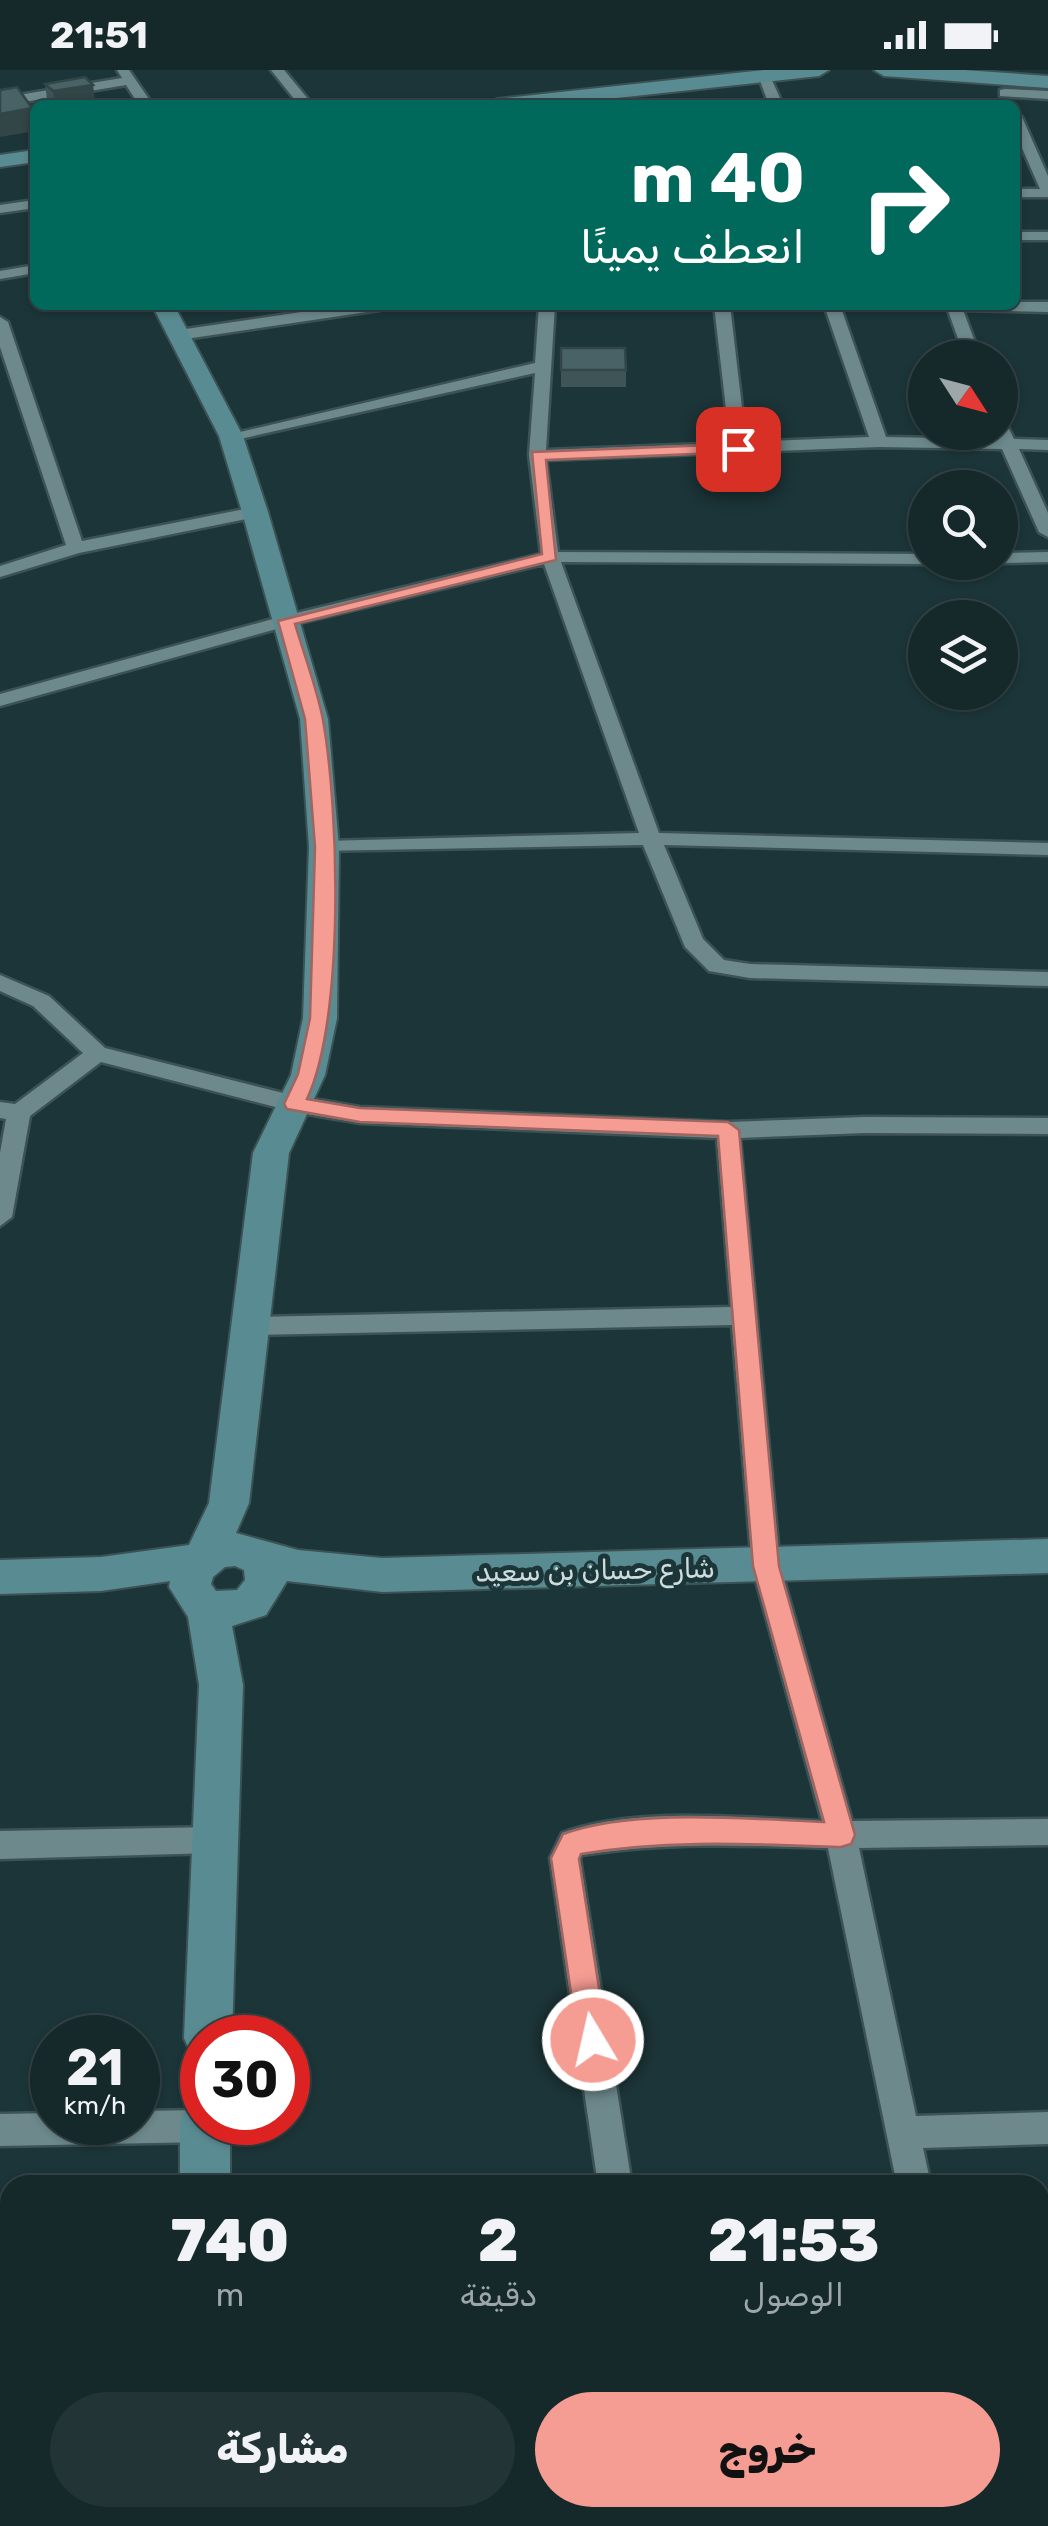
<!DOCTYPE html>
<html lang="ar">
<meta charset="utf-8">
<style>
:root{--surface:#15282a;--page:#223436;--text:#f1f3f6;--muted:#9da6a8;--line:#344447;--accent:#f59c93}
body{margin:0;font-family:Rubik,Vazirmatn,sans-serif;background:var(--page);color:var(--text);direction:rtl;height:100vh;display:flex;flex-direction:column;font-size:38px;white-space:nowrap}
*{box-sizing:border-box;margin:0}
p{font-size:32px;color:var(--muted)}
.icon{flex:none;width:55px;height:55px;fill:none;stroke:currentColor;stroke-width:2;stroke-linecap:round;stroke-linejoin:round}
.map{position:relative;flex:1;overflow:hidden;direction:ltr}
.drawer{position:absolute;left:0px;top:2105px;width:1050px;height:352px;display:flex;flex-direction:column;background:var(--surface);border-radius:30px 30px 0 0;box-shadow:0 2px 8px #0004,0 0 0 2px var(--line);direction:rtl}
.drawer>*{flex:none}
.top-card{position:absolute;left:30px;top:30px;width:990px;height:210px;border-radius:15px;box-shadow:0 2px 8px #0004,0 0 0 2px var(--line);direction:rtl;background:#00695c;color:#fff;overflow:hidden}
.needle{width:65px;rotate:126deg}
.controls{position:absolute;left:908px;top:270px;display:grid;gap:20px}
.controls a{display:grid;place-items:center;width:110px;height:110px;border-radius:50%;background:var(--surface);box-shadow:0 2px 8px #0004,0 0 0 2px var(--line);font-size:50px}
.speed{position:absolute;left:30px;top:1945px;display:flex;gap:20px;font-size:50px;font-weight:700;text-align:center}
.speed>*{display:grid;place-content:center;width:130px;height:130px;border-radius:50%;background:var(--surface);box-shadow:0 2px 8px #0004,0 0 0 2px var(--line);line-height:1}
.speed small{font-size:25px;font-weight:400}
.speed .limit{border:15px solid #d22;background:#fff;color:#111}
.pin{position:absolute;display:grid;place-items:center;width:85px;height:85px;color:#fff;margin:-42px;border-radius:20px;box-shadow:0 5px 15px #0006}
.me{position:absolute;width:110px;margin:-55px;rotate:351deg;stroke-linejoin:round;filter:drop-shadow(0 0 8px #0008)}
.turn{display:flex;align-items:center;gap:35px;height:210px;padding:0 50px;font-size:45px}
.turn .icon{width:130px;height:130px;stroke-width:2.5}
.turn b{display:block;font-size:70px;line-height:85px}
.eta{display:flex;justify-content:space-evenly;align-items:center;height:170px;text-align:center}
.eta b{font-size:60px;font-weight:800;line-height:70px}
.action{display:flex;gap:20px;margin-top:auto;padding:20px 50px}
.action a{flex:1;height:115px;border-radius:60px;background:var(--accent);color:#111;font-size:40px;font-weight:800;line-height:115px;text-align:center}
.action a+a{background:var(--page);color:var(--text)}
.status{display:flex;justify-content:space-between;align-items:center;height:70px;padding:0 50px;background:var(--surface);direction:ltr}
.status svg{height:28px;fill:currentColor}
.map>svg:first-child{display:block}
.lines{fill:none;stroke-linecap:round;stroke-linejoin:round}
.street-casing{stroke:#3c5254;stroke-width:5}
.secondary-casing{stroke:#3c5254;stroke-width:4}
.street{fill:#6d898c;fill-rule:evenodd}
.secondary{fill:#598c92;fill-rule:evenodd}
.wall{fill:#3e5457}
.shaded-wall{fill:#324547}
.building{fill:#486265;stroke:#324547;stroke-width:2.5}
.route{fill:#f59c93;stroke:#9f6560;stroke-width:2.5}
.labels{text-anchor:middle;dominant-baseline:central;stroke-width:10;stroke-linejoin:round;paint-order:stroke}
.street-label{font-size:28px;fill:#cddcdd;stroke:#1c3538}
</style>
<div class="status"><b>21:51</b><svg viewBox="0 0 49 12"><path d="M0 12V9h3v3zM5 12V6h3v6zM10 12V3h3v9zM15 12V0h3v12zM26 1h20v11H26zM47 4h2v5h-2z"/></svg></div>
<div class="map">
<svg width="1048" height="2456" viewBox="0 0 1048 2456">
<rect width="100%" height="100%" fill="#1c3538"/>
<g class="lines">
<g class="street-casing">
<path id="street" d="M117,0h12l24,35h-14l-13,-20 -126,21v-8l122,-20z
M271,0h13l29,35h-14z
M765,4l6,4 12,27h-14l-10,-27z
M1005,19l43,2v8l-48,-3v-6z
M1015,43l7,4 26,59v21h-33v-8h25l-25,-57z
M35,130v8l-35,5v-8z
M1015,162h33v8h-33z
M35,195v8l-35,6v-8z
M1015,232h33v10l-85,-2 18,48h-16l-19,-53h69z
M349,235h39l-8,5 -201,30 -8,-5 8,-5z
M539,235h16l-9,145 184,-7 -16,-138h16l16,137 123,-5 -45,-132h16l46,132 112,2 -3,-7h5v-11l6,2 8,16 34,1v10l-29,-1 29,64v24l-9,-5 -37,-83 -123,-2 -333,13 12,92 367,2v8h6l-6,2 -364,-2 98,271 389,10v12l-384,-10 39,94 21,21 26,4 298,8v14l-298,-8 -41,-7 -24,-24 -42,-102 -326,6 -3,-4 3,-4 7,-2 315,-8 -95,-269 -253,61 -291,81v-12l280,-77 261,-63 -12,-99 6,-82 -304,68 -8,-5 312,-73z
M0,247l8,5 74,219 173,-34 9,5 -3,4 -182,37 -79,24v-11l66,-21 -66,-198z
M1048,482v10l-48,1 -3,-1h3v-9z
M0,905l49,21 56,52 190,48 65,11 368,15 137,-5 183,1v16l-183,-1 -125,5 40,428 72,255 196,-2v26l-189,3 57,268 132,-4v32l-125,4 8,37h-34l-69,-337c-82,-3 -163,-6 -246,7l-2,4 52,326h-34l-48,-327 12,-25c75,-27 181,-15 260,-12l-70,-255 -20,-241 -480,10 -9,-2 -4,-7 4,-7 9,-2 479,-10 -14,-169 -357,-15 -65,-11 -194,-50 -71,54 -18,101 -12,9v-73l6,-34 -6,-1v-16l15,2 68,-51 -50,-47 -33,-15z
M214,1757l11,3 4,10 -4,10 -11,3 -214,6v-28z
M202,2040v12h18l2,4 -5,11 -12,5 -205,4v-32l52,-1v9h86v-11z
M1040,2423h8v33h-16l-8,-8h16z
M964,2448h37l1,8h-38z"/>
</g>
<g class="secondary-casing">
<path id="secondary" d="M765,0h64l-10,6 -267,29h-65l10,-6z
M874,0h90l84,6v12l-164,-12z
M35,80v12l-35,5v-12z
M152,235h22l69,131 25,76 60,207 11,128 -2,171 -12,57 -36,78 -40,350 -13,30 62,17 84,8 666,-19v34l-666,19 -95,-11 -21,34 -34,11 11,59 -11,353h-30v21l-11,-5 -7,-16 15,-353 -11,-68 -19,-30 1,-6 -69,10 -101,3v-34l101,-3 88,-12 20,-42 44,-350 38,-78 12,-57 6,-171 -9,-128 -58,-207 -23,-76zM235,1496l9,4 1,10 -8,10 -21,1 -5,-7 2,-7 12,-10z
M202,2029v23h28v63h-50v-63l7,-17z
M181,2448h56v8h-56z"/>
</g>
<use href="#street" class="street"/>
<use href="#secondary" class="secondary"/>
</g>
<path class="wall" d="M45,14l50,16 -16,3 2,2h-34v-4h2l-2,-2z
M561,278l65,22v17h-65z"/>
<path class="shaded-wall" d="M93,15l2,15 -30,5h-10l-2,-14z
M32,38l3,23 -35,6v-23z"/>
<path class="building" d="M85,7l8,8 -40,6 -8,-7z
M17,17l15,21 -32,6v-24z
M74,27l7,8h-31l-3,-4z
M561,278h64l1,22h-65z"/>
<path class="route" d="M738,374l6,2v6l-198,8 10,100 -261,64c9,31 22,64 28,96 16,90 22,298 -16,379l53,9 368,14 11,8 40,436 76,269 -4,9 -10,3c-87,-3 -173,-8 -260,7l-2,5 28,181 -4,10 -10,4 -11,-4 -4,-10 -27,-182 12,-24c71,-26 185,-15 261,-12l-71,-256 -35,-430 -358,-14 -73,-13 -3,-5 14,-30 12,-56 5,-171 -10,-128 -27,-98 264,-67 -10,-102z"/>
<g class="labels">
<g class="street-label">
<text transform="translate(595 1500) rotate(-1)">شارع حسان بن سعيد</text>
</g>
</g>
</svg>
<div class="controls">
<a><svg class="needle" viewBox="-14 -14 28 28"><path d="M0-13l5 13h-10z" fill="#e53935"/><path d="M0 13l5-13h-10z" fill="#9da6a8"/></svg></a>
<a><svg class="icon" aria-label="search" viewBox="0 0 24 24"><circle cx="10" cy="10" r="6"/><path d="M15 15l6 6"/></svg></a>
<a><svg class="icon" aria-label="layers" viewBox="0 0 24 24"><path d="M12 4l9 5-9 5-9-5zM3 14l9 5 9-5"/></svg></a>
</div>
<div class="speed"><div>21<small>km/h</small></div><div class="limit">30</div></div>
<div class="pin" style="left:738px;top:379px;background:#d93025"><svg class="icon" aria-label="arrive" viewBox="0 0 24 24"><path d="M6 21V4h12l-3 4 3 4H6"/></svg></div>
<svg class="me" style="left:593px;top:1970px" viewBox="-20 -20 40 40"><circle r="17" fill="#f59c93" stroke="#fff" stroke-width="3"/><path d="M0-11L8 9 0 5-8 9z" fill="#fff"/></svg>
<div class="top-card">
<div class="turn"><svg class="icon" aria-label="right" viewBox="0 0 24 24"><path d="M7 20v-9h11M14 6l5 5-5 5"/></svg><div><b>40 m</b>انعطف يمينًا</div></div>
</div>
<section class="drawer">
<div class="eta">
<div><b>21:53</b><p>الوصول</p></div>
<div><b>2</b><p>دقيقة</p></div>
<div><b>740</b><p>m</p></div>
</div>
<div class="action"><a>خروج</a><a>مشاركة</a></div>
</section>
</div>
